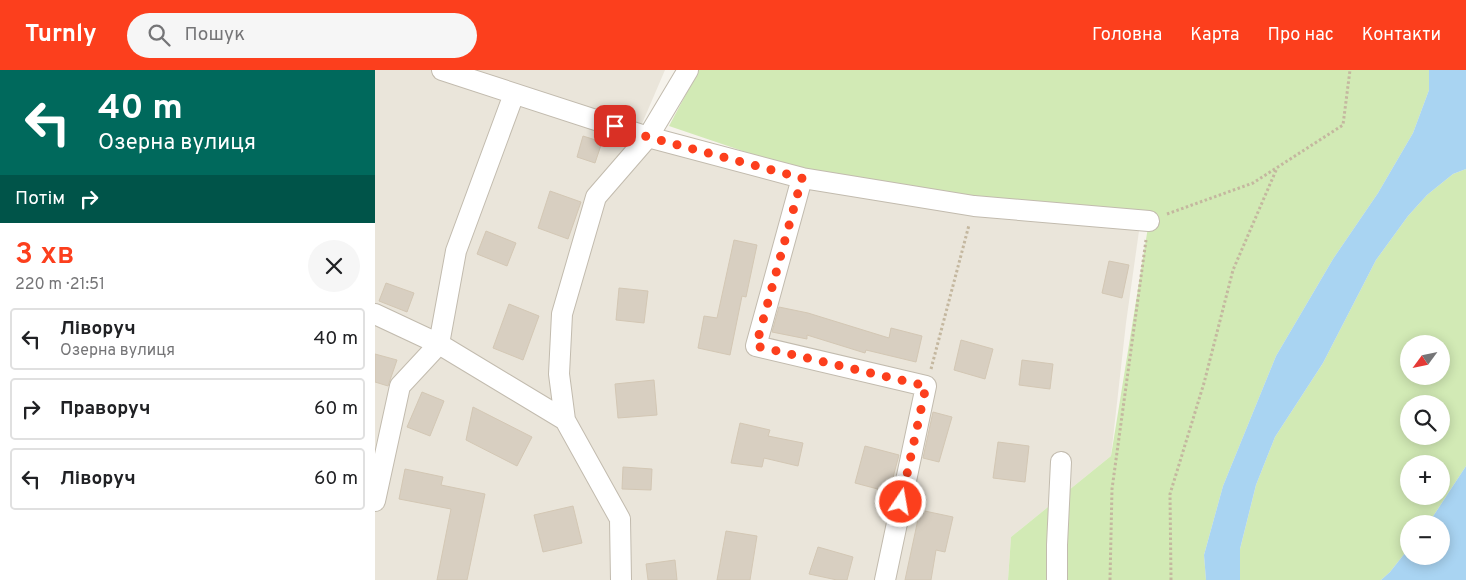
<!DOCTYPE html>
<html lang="uk">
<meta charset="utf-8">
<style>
:root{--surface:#fff;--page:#f6f6f6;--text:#202124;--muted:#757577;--line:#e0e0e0;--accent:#fc3f1d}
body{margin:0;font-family:Overpass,sans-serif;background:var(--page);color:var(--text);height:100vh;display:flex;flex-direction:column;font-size:19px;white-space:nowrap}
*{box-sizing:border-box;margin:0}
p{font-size:16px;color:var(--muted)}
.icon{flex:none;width:28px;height:28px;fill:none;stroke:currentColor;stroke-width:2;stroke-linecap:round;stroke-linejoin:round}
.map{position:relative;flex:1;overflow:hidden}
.drawer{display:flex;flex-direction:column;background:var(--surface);width:375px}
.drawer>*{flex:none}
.top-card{background:#00695c;color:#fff;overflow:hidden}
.needle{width:32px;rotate:237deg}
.buttons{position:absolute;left:1025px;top:265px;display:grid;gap:10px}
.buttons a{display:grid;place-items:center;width:50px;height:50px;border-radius:50%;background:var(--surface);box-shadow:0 2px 12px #0003;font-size:25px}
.pin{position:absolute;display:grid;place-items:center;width:42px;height:42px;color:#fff;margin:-21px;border-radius:10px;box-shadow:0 2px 8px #0006}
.me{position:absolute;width:55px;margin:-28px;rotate:12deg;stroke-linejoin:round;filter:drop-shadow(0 0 4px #0008)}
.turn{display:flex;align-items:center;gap:18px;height:105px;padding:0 15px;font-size:22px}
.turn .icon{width:65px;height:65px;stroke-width:2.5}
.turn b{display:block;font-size:35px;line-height:42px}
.then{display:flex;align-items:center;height:48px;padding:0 15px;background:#0003;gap:10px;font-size:19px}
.round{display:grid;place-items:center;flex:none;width:52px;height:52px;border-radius:26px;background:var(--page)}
.overview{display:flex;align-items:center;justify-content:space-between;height:85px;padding:0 15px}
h1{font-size:30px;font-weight:600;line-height:38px;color:var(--accent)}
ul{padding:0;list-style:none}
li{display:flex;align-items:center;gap:15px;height:62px;margin:0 10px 8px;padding:0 5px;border:2px solid var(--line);border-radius:5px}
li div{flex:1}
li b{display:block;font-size:19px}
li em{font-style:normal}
header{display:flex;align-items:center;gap:30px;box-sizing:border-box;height:70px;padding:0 25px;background:var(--accent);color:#fff}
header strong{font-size:24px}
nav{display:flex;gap:28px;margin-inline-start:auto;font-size:18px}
.search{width:350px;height:45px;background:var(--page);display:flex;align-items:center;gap:12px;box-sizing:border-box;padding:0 18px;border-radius:28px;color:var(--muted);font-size:19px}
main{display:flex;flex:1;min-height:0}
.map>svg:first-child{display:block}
.residential{fill:#eae5da}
.green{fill:#d2eab5;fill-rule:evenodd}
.water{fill:#a9d4f2}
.building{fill:#d8cfc1;stroke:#d3c7b4}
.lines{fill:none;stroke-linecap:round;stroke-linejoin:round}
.minor-casing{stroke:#c2bbae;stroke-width:22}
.path{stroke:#c4b79f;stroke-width:3;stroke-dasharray:2.5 2.5;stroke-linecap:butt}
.minor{stroke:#fff;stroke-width:20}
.route{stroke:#fc3f1d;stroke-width:9;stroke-dasharray:0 16.2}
</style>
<header>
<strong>Turnly</strong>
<div class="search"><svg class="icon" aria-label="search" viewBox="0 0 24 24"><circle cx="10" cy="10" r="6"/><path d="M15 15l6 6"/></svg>Пошук</div>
<nav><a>Головна</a><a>Карта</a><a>Про нас</a><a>Контакти</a></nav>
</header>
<main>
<section class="drawer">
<div class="top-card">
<div class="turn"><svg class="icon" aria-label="left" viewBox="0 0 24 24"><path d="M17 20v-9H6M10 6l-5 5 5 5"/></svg><div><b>40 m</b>Озерна вулиця</div></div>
<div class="then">Потім<svg class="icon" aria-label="right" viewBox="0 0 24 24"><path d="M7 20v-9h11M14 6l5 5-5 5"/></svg></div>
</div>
<div class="overview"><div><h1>3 хв</h1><p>220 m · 21:51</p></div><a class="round"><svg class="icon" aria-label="close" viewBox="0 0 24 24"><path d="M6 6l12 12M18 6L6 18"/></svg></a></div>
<ul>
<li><svg class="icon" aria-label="left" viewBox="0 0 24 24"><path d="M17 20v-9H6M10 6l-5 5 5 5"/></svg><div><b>Ліворуч</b><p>Озерна вулиця</p></div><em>40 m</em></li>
<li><svg class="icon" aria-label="right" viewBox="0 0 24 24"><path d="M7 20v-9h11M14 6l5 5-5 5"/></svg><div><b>Праворуч</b></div><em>60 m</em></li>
<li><svg class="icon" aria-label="left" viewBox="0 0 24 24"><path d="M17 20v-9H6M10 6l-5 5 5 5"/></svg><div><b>Ліворуч</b></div><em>60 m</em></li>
</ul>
</section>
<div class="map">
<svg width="1091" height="510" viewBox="0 0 1091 510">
<rect width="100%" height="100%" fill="#f6f3ec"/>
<path class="residential" d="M0,0h290l-30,70 199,52 305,39 -13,92 -15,133 -100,81 -3,43h-633z"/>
<path class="green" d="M324,0h730v20l-16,43 -35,60 -45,66 -57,97 -53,130 -19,69 2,25h-198l3,-43 100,-81 38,-235 -174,-19 -173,-31 -133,-45z
M1091,99v297l-38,58h-19v24l-19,24 -9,8h-141v-31l16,-64 19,-48 48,-74 53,-103 32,-44 19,-21 26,-21zM1034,274h32v32h-32zM1034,334h32v32h-32zM1034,394h32v32h-32z"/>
<path class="water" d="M1054,0h37v99l-13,5 -26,21 -19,21 -32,44 -53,103 -48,74 -19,48 -16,64v31h-34l-2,-25 19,-69 53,-130 57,-97 45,-66 35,-60 16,-43z
M1091,396v114h-85l9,-8 19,-24v8h32v-32h-13z"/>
<path class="building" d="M208,66l19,6 -7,21 -18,-6z
M175,121l31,11 -13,37 -30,-11z
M111,161l30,12 -9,23 -30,-12z
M359,170l23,5 -11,52 -4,-1 -12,59 -32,-7 6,-32 13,2z
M734,191l20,4 -7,33 -20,-5z
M11,213l28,10 -7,19 -28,-11z
M244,218l29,3 -4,32 -28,-3z
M134,234l30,12 -16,44 -30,-12z
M404,237l29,6 81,25 2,-10 31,8 -6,26 -50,-12 -1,3 -58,-18v4l-35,-7z
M586,270l32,9 -8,30 -31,-9z
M0,284l22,6 -9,26 -13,-4z
M647,290l31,4 -3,25 -31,-4z
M279,310l3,35 -39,3 -3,-34z
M47,322l22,9 -14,35 -23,-9z
M98,337l59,30 -15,29 -51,-26z
M558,342l19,5 -13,45 -16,-4z
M365,353l30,7 -2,6 35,7 -5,23 -34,-8 -2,9 -31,-4z
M623,372l31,4 -4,36 -32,-4z
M490,376l34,9 -10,37 -34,-9z
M248,397l29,2 -1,21 -29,-1z
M30,399l38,8 -2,8 44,9 -18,86h-30l14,-71 -52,-10z
M198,436l9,37 -39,9 -9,-37z
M545,440l33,7 -8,35 -9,-2 -5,30h-26z
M351,461l31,5 -7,44h-33z
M443,477l35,10 -6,23h-10l-28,-6z
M300,490l2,20h-29l-2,-16z"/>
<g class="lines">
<g class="minor-casing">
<path id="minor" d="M67,0l206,67 154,41 172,28 175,15
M139,24l-58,157 -17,93 126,76
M427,108l-46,168 170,40 -41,194
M0,244l64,30 -39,42 -25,115
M246,510l-1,-61 -55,-99 -6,-46 3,-60 34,-117 52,-60 40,-67
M682,510v-35l4,-83"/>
</g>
<path class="path" d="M792,144l86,-31 90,-58 7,-55
M556,299l38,-144
M735,510l2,-91 34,-249
M796,510l-1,-86 34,-111 29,-113 44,-102"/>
<use href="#minor" class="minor"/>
</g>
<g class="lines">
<path class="route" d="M240,56l33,11 154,41 -46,168 170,40 -25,116"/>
</g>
</svg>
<div class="buttons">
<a><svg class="needle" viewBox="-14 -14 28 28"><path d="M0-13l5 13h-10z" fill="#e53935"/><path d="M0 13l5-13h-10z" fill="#757577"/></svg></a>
<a><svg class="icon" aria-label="search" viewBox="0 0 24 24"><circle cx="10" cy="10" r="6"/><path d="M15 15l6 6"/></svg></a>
<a>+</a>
<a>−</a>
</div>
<div class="pin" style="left:240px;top:56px;background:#d93025"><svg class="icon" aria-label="arrive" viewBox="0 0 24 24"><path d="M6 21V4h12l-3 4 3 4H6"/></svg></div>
<svg class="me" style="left:526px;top:432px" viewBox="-20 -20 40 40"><circle r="17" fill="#fc3f1d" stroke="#fff" stroke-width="3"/><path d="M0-11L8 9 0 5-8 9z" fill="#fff"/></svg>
</div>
</main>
